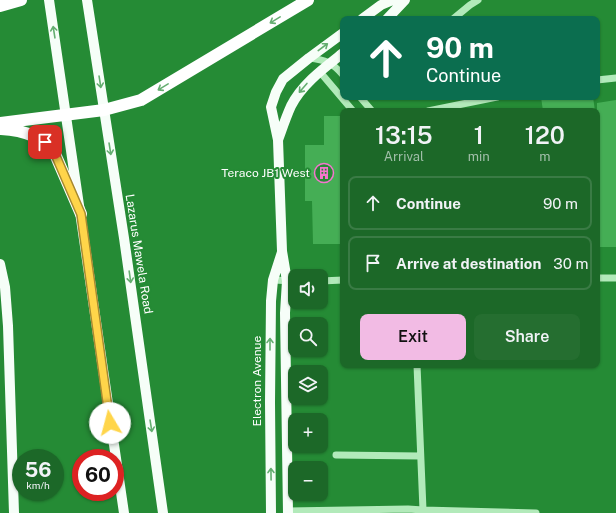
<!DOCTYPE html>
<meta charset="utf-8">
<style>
:root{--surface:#1c6828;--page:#256e30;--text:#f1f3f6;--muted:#a0bea8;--line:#3a7b45;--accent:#f2bbe4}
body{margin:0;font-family:"Public Sans",sans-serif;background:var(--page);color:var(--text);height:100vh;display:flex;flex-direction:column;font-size:15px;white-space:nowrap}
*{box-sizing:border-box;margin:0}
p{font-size:13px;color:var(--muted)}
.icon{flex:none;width:22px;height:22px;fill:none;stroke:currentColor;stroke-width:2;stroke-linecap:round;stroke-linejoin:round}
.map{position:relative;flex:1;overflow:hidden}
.panel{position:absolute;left:340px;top:108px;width:260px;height:260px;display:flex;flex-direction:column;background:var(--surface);border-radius:8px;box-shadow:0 1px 3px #0004}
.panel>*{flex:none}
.banner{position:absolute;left:340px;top:16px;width:260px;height:84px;border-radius:8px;box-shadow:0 1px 3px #0004;background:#0b6e4f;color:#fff;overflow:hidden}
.tools{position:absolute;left:288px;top:269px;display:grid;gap:8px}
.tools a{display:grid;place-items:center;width:40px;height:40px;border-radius:8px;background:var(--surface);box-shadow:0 1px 3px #0004;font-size:20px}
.speed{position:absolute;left:12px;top:449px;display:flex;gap:8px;font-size:20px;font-weight:700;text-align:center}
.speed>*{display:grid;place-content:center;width:52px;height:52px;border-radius:50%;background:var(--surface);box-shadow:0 1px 3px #0004;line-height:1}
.speed small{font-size:10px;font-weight:400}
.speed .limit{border:6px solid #d22;background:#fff;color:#111}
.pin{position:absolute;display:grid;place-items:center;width:34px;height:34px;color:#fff;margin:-17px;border-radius:8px;box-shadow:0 2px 6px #0006}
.me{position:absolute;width:44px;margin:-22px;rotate:352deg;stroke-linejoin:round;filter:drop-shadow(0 0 3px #0008)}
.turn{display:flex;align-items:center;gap:14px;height:84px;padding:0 20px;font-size:18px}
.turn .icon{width:52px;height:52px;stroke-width:2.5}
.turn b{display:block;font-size:28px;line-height:34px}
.eta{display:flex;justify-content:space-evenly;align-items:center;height:68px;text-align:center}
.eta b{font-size:24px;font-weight:600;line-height:28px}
.primary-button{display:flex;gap:8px;margin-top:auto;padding:8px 20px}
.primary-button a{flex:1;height:46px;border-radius:8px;background:var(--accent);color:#111;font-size:16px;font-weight:600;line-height:46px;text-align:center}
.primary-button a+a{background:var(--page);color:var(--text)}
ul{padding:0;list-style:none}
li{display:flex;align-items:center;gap:12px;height:54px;margin:0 8px 6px;padding:0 12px;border:2px solid var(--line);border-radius:8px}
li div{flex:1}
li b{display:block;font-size:15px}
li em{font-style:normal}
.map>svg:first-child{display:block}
.building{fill:#45ae55}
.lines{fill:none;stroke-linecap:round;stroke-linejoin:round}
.minor{stroke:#b2eaba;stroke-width:7}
.major{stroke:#f6fef8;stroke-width:10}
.highway{stroke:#fff;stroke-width:12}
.oneway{stroke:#66ae72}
.oneway2{stroke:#64ae70}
.route-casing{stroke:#a68a30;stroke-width:10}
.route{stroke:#ffd54a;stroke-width:7}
.labels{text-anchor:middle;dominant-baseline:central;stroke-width:4;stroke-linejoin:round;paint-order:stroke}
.poi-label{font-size:12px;fill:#fff;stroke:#258b35;text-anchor:end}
.street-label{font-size:12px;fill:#fff;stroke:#258b35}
</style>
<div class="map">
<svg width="616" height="513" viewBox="0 0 616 513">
<rect width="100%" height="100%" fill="#258b35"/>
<path class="building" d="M541,97h52l2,14h-52z
M616,100v147h-19v-144z
M324,116h19v128h-30l-1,-43h-7v-56h19z"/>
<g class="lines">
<path class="minor" d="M453,19l17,-14 8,-5
M309,58c16,2 23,4 34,17
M320,72l33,39
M597,80l19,-2
M360,97l12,14
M428,111l69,-14
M597,278h19
M273,280l22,1
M321,281l22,-1
M417,365l6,145
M336,455l84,1
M288,511l120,-2 15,1 113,3"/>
<path class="major" d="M49,0l75,513
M87,0l37,238 39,275
M362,19l19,-14 12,-5
M387,19l18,-19
M278,140c4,-11 8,-23 13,-34 11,-22 33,-38 52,-53
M0,264l5,23 3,39 6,187
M271,513l-1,-111 1,-101 2,-21 9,-28
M288,513l-3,-200 2,-32 -5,-30 -4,-111 -7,-33 5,-15 7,-13 26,-21 34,-25"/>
<path class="highway" d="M0,6l21,-6
M0,123l104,-13 37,-10 167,-100
M1,129c22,1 42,7 54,25l26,60"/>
</g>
<defs><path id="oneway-shaft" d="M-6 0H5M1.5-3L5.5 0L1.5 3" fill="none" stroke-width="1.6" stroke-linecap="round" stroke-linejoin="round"/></defs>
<g class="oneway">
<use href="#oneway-shaft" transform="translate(275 20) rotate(149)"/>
<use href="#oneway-shaft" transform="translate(163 87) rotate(149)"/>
</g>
<g class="oneway2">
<use href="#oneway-shaft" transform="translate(54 32) rotate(-99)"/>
<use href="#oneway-shaft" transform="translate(323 47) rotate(-37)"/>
<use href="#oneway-shaft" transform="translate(100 82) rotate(81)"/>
<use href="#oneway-shaft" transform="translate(303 88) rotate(131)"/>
<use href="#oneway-shaft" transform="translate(110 149) rotate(81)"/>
<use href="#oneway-shaft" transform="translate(130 277) rotate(82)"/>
<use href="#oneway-shaft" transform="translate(270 344) rotate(-90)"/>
<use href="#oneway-shaft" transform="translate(151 426) rotate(81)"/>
<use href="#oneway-shaft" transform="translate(271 474) rotate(-91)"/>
</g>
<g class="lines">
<g class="route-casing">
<path id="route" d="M45,142l6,6 4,6 26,60 29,209"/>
</g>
<use href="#route" class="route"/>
</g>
<defs>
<g id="building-ring" transform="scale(1)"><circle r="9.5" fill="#258b35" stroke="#f476ce" stroke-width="1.5"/><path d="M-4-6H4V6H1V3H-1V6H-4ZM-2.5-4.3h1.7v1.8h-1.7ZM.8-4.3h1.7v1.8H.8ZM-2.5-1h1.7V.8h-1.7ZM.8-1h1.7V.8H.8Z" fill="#f476ce"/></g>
</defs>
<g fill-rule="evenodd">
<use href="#building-ring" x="324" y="173"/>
</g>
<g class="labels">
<g class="poi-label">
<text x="310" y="173">Teraco JB1 West</text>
</g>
<g class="street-label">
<text transform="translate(139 254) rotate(81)">Lazarus Mawela Road</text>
<text transform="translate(257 381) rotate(-90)">Electron Avenue</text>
</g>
</g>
</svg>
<div class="tools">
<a><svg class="icon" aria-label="sound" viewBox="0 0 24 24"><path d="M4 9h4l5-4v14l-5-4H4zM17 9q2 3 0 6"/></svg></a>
<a><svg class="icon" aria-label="search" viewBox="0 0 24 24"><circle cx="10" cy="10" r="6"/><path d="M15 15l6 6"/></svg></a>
<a><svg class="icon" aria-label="layers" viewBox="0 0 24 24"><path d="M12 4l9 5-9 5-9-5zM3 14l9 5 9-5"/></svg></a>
<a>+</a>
<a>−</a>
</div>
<div class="speed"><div>56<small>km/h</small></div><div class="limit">60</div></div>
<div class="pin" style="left:45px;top:142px;background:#d93025"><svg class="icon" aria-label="arrive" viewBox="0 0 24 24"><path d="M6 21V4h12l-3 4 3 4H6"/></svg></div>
<svg class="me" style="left:110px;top:423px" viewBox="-20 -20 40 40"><circle r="19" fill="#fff"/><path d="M0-13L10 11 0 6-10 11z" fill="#ffd54a"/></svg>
<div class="banner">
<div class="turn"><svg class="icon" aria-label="ahead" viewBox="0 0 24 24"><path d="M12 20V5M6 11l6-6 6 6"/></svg><div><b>90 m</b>Continue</div></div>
</div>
<section class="panel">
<div class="eta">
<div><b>13:15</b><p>Arrival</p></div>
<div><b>1</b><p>min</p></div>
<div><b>120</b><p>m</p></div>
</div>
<ul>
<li><svg class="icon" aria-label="ahead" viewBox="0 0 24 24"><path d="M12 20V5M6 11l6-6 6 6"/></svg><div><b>Continue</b></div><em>90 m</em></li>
<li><svg class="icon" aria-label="arrive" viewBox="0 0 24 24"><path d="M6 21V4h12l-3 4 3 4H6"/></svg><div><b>Arrive at destination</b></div><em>30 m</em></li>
</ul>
<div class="primary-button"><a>Exit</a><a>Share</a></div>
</section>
</div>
